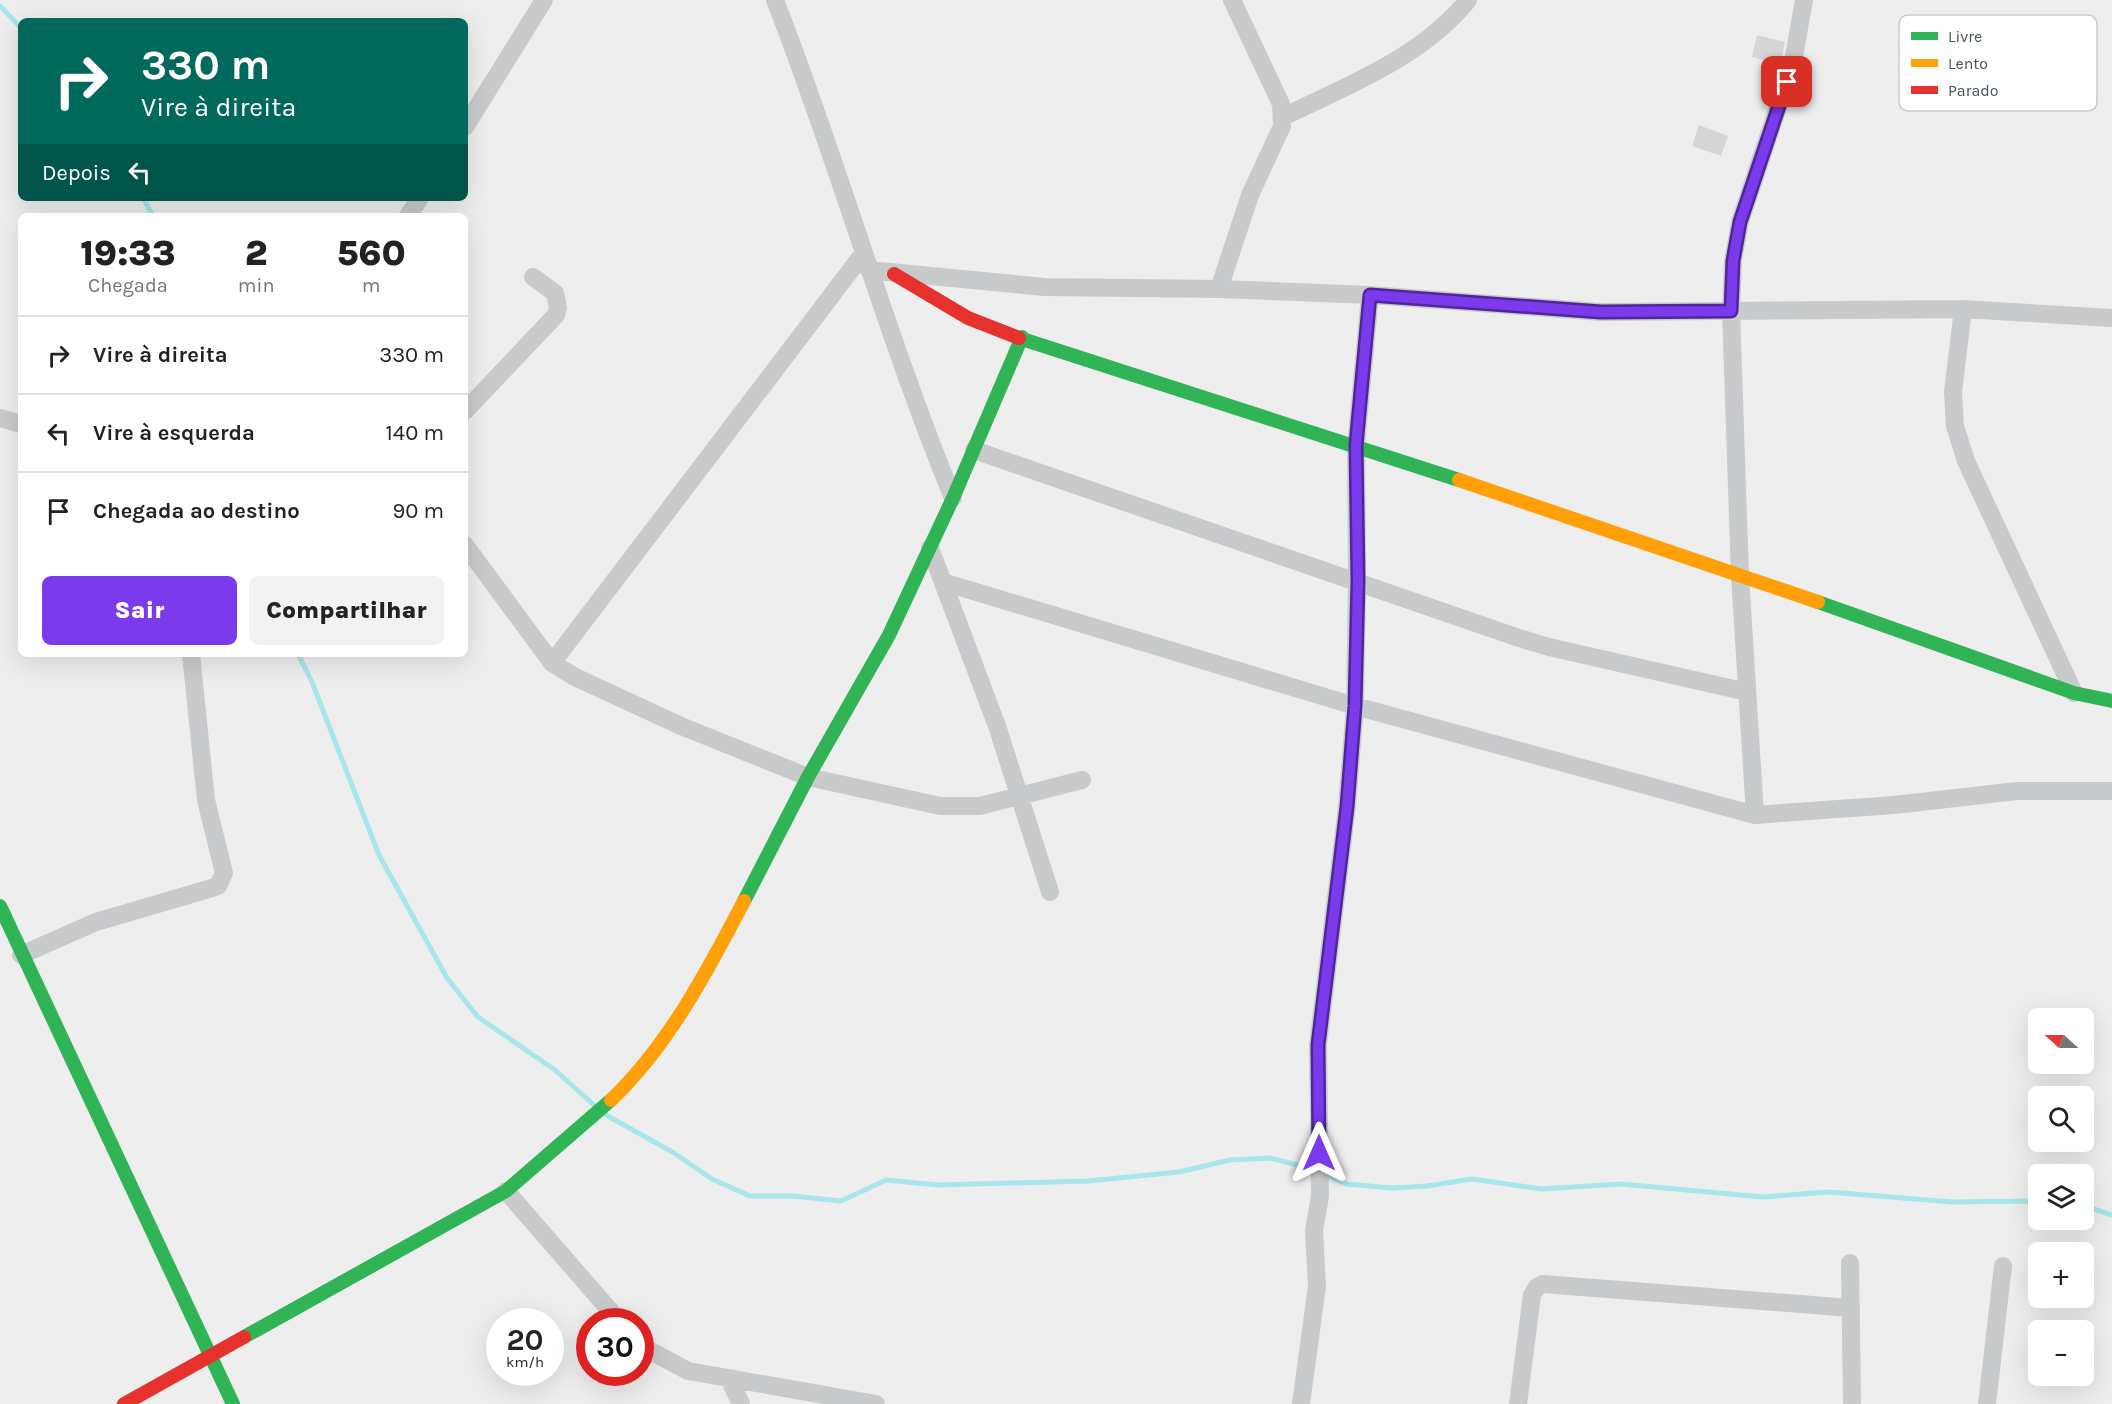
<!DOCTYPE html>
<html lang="pt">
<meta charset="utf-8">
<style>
:root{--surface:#fff;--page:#f2f2f2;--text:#222;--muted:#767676;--line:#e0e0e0;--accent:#7c3aed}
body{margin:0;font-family:Karla,sans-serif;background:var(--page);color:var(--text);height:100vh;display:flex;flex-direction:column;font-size:22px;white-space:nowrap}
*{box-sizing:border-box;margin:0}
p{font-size:20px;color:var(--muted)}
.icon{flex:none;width:33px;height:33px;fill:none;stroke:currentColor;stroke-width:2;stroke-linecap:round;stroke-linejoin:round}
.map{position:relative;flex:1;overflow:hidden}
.details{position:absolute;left:18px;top:213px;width:450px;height:444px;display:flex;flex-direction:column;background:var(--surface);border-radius:9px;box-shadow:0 6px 24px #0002}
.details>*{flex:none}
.guide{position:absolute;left:18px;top:18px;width:450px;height:183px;border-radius:9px;box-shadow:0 6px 24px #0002;background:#00695c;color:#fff;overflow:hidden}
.needle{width:39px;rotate:291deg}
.fabs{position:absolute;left:2028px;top:1008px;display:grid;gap:12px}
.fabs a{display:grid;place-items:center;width:66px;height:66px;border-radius:9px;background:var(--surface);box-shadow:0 6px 24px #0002;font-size:30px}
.speed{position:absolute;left:486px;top:1308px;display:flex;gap:12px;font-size:30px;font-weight:700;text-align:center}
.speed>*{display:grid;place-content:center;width:78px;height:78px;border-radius:50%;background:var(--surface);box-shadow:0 6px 24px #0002;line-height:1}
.speed small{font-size:15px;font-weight:400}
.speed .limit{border:9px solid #d22;background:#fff;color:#111}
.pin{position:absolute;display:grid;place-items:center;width:51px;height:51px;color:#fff;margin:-26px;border-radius:12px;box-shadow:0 3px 9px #0006}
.me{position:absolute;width:66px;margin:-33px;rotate:0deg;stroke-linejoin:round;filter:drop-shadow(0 0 4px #0008)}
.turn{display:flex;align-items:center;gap:21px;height:126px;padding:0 24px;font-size:27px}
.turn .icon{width:78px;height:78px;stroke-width:2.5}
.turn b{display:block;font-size:42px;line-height:51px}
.then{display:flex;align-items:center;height:57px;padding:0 24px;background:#0003;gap:12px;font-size:22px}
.eta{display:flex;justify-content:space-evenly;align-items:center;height:102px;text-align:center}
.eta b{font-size:36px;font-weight:800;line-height:42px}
.cta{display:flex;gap:12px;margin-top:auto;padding:12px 24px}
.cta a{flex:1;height:69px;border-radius:9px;background:var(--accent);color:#fff;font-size:24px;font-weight:800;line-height:69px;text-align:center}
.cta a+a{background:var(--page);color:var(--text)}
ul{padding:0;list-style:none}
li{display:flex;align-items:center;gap:18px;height:78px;padding:0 24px;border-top:2px solid var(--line)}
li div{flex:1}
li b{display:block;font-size:22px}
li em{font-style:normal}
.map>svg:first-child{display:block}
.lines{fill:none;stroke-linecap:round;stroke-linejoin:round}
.stream{stroke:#a7e6ea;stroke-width:5}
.building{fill:#d4d6d7}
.street{stroke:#c8cacc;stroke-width:18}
.fast{stroke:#30b455;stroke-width:14}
.slow{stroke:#ff9f0a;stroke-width:14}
.jam{stroke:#e5322d;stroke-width:14}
.route-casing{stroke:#51269a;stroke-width:15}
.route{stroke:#7c3aed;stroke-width:10}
.key{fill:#fff;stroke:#c8cbce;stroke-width:1.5}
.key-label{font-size:16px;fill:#46535a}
</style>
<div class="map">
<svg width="2112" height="1404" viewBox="0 0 2112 1404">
<rect width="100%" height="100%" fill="#eee"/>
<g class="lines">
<path class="stream" d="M0,6l21,22
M143,198l10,18
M298,654l14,28 67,173 68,123 31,39 77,53 39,35
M606,1115l68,38 38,26 38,17h43l48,5 45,-21 52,5 150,-4 91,-9 51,-12 40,-2 46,12
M1325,1174l21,10 46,4 35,-2 45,-7 69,10 80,-5 142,13 66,-5 123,10 86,-1
M2084,1206l28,9"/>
</g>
<path class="building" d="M1757,35l28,7 -5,22 -28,-7z
M1699,125l29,11 -7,20 -29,-10z"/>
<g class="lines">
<path class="street" d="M775,0c64,164 111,335 178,498
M1283,117c65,-32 138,-59 185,-117
M465,127l79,-127
M408,216l12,-18
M869,270l176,17 174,2 151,6 231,17 362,-3 149,9
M1219,289l31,-94 32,-69 -1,-22 -49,-104
M1963,309l-10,83 2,34 11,35 108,232
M465,411l91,-96 2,-7 -3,-15 -22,-16
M0,418l21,6
M974,450l545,188 30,9 198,45
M465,545l87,118 23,14 106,49 127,51 132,29h40l102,-26
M930,548l67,178 53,166
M943,582l412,124 400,109 139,-10 123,-14h95
M552,663l311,-409
M1755,815l-15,-239 -9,-265 2,-50 7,-39 53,-160 11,-62
M21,955l75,-33 116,-34 6,-2 6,-13 -18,-73 -15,-146
M506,1191l114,131
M1850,1263l2,141
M640,1342l7,7 41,22 188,33
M730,1381l11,23
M1301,1404l16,-118 -3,-55 6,-35 -2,-151 29,-239 8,-100 2,-125 -1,-136 14,-150
M1518,1404l14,-109 5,-8 6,-3 308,24
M1987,1404l16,-138"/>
<path class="fast" d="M1019,338l440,142
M1818,602l256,91 38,8
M744,901l64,-124 81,-142 64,-137 69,-161
M0,906l233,498
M244,1337l262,-146 105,-91"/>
<path class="slow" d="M1459,480l359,122
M611,1100c57,-54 97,-130 133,-199"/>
<path class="jam" d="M894,274l74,44 51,20
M124,1404l120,-67"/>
</g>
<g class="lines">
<g class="route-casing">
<path id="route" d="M1319,1153l-1,-108 29,-238 8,-101 3,-125 -2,-136 14,-150 231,17 130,-1 2,-50 7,-39 47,-140"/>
</g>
<use href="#route" class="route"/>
</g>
<rect x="1899" y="15" width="198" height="96" rx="9" class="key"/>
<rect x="1911" y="32" width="27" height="8" fill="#30b455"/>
<rect x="1911" y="59" width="27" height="8" fill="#ff9f0a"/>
<rect x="1911" y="86" width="27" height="8" fill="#e5322d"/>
<g class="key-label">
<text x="1948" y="42">Livre</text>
<text x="1948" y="69">Lento</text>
<text x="1948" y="96">Parado</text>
</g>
</svg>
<div class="fabs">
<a><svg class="needle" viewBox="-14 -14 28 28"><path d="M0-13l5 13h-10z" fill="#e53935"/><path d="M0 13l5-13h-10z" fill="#767676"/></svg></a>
<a><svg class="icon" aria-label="search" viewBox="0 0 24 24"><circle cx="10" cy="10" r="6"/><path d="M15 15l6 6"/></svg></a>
<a><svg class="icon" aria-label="layers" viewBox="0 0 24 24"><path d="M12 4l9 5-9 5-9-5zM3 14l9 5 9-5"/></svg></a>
<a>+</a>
<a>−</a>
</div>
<div class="speed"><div>20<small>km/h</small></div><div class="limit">30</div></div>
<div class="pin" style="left:1787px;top:82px;background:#d93025"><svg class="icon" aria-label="arrive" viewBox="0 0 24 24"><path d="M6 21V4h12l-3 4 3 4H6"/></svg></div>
<svg class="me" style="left:1319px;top:1153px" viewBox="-20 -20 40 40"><path d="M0-17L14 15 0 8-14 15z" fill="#7c3aed" stroke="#fff" stroke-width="4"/></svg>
<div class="guide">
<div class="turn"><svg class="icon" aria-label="right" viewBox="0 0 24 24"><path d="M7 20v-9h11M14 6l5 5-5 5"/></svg><div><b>330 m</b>Vire à direita</div></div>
<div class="then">Depois<svg class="icon" aria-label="left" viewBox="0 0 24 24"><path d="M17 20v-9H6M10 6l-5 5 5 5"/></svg></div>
</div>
<section class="details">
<div class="eta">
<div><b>19:33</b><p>Chegada</p></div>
<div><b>2</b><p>min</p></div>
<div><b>560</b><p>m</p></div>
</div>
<ul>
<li><svg class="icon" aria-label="right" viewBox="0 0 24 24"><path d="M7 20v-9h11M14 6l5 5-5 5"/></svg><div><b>Vire à direita</b></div><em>330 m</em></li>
<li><svg class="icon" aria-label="left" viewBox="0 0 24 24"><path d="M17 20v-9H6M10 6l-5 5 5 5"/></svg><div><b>Vire à esquerda</b></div><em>140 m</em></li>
<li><svg class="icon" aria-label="arrive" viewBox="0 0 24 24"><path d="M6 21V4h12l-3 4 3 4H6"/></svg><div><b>Chegada ao destino</b></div><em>90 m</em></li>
</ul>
<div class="cta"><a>Sair</a><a>Compartilhar</a></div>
</section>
</div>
